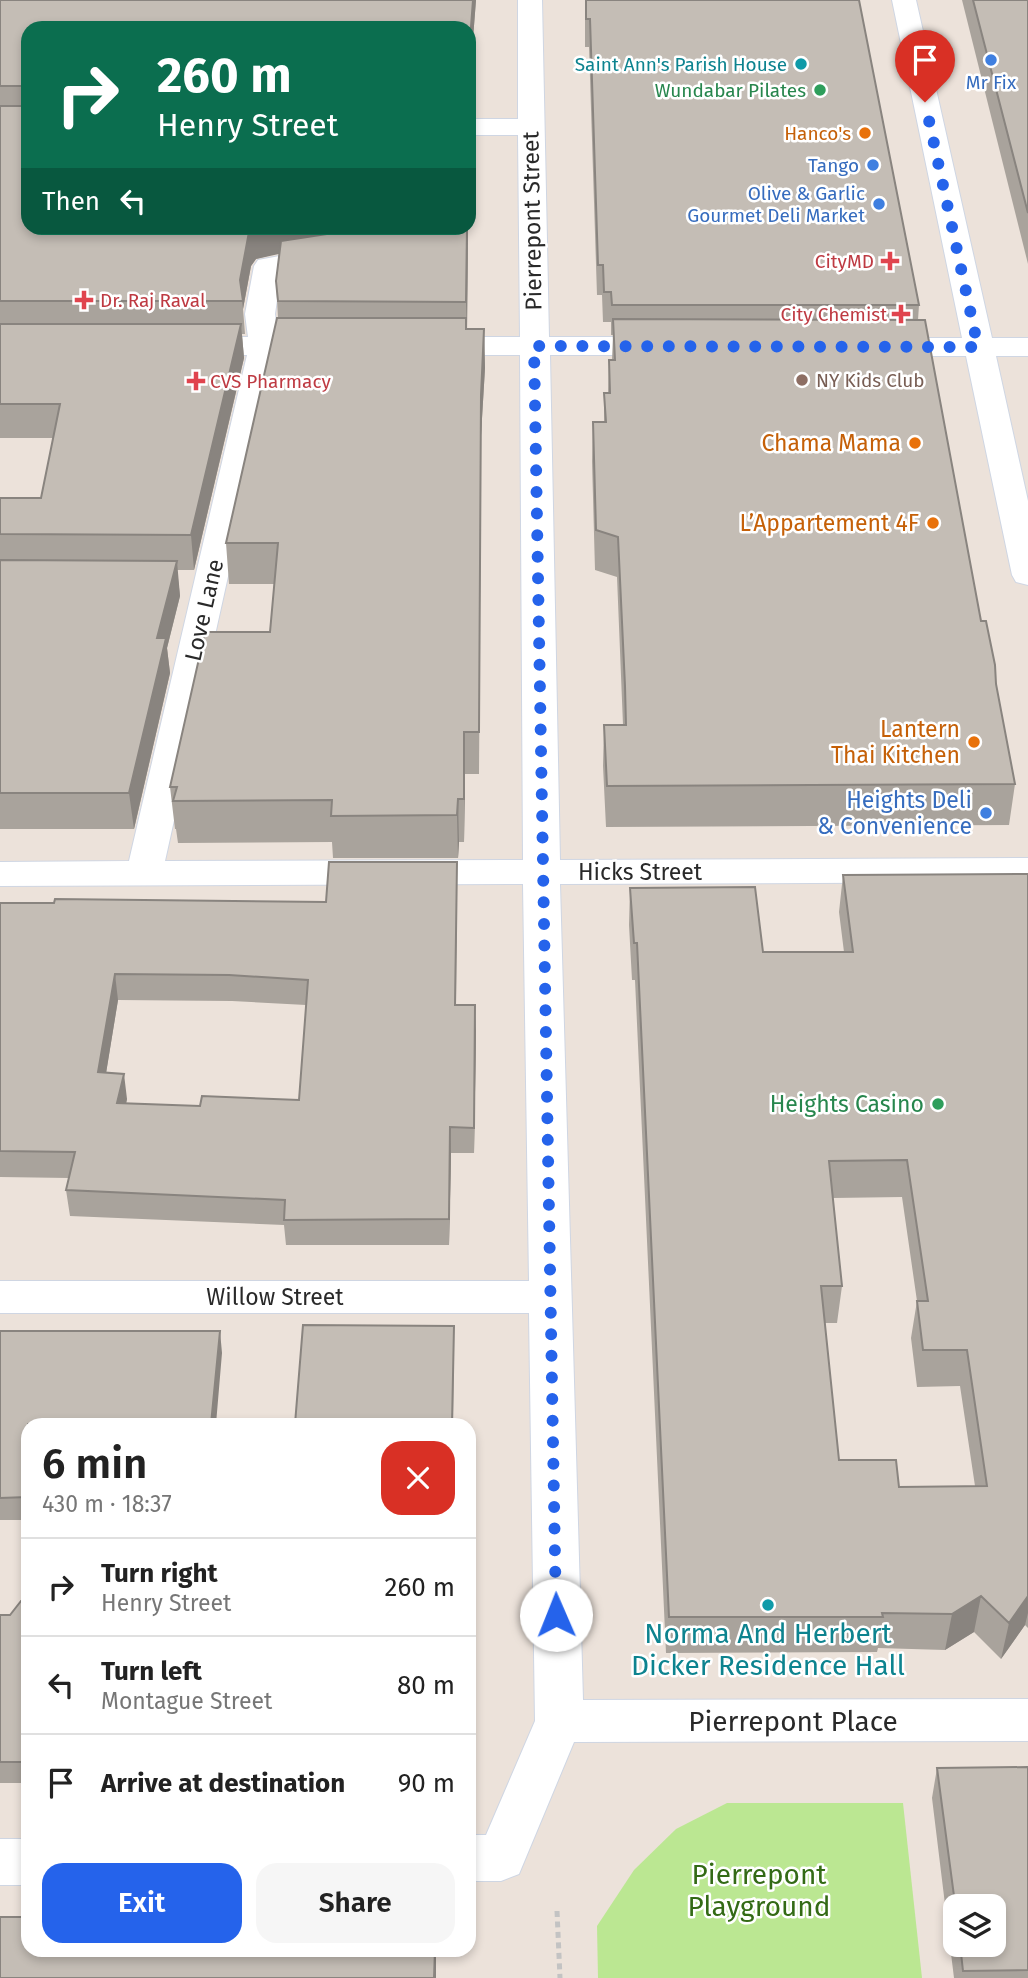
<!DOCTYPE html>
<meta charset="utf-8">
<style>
:root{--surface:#fff;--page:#f6f6f6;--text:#222;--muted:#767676;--line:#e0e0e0;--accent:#2563eb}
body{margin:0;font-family:"Fira Sans",sans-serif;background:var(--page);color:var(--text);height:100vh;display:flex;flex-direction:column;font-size:26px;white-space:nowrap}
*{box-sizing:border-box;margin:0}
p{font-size:23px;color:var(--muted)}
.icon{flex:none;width:38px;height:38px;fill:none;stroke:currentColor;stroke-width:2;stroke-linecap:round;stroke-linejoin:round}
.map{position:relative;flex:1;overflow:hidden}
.sheet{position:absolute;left:21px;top:1418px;width:455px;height:539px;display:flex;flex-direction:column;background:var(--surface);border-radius:21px;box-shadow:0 4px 10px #0003}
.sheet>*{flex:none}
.top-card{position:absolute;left:21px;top:21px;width:455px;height:214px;border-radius:21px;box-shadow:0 4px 10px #0003;background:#0b6e4f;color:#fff;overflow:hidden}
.tools{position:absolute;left:943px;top:1894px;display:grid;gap:14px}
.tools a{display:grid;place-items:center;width:63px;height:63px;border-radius:14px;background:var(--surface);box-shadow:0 4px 10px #0003;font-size:35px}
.pin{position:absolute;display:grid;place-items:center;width:60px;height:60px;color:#fff;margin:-72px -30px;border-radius:50% 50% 50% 0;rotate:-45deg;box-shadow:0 0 7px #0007}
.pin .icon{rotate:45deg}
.me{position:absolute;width:77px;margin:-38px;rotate:359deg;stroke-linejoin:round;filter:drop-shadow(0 0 5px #0008)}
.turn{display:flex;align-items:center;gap:24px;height:147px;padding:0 21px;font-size:32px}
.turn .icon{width:91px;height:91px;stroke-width:2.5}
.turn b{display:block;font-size:49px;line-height:60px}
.then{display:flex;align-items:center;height:66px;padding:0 21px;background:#0003;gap:14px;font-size:26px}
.round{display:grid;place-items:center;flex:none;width:74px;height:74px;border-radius:21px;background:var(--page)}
.head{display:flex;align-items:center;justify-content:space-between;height:119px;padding:0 21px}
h1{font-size:42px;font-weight:600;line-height:52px}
.primary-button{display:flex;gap:14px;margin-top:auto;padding:14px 21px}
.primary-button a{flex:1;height:80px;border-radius:21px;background:var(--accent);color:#fff;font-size:28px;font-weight:600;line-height:80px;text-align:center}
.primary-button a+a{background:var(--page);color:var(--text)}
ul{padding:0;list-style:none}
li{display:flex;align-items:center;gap:21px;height:98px;padding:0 21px;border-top:2px solid var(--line)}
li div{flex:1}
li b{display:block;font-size:26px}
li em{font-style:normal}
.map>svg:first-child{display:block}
.green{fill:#bbe792}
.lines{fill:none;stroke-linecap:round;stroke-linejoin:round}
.minor-casing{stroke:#cfd6e3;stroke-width:2}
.path{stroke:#c3c3c3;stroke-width:5;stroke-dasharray:6 4.5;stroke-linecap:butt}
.minor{fill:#fff;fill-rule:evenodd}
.wall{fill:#a9a39c;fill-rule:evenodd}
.shaded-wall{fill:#89847f}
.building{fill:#c4bdb5;stroke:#89847f;stroke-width:2;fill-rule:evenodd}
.route{stroke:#2563eb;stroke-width:12;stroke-dasharray:0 21.6}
.shop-dot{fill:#3f7fe0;stroke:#fff;stroke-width:2.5}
.culture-dot{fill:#0f9aa8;stroke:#fff;stroke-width:2.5}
.leisure-dot{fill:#2e9e5b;stroke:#fff;stroke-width:2.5}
.food-dot{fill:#e8710a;stroke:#fff;stroke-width:2.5}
.health-dot{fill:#e0444e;stroke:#fff;stroke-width:2.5}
.education-dot{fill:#8d6e63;stroke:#fff;stroke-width:2.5}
.labels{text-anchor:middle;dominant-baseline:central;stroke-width:5;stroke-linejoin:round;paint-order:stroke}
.far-culture-label{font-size:19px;fill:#0d838f;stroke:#fff;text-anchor:end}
.far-shop-label{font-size:19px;fill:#366cbe;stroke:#fff;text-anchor:end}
.far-leisure-label{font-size:19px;fill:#27864d;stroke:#fff;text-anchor:end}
.far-food-label{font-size:19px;fill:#c56008;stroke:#fff;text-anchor:end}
.far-health-label{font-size:19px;fill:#be3a42;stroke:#fff;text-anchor:end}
.far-education-label{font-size:19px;fill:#785e54;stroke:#fff;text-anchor:start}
.street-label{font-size:23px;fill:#292929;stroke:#fff}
.food-label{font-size:23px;fill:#c56008;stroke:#fff;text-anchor:end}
.shop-label{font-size:23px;fill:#366cbe;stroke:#fff;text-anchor:end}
.leisure-label{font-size:23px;fill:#27864d;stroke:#fff;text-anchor:end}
.near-culture-label{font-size:28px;fill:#0d838f;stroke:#fff}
.near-street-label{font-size:28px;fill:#292929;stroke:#fff}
.near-park-label{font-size:28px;fill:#336a15;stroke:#fff}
</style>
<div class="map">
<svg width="1028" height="1978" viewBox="0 0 1028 1978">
<rect width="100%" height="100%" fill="#ece2da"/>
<path class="green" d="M727,1803h176l19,175h-324l-1,-52 37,-56 42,-41z"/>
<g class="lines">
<g class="minor-casing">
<path id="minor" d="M518,0h24l7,337h114l10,3 5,6 -5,6 -10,3h-113l10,505 468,-2v24l-468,2 23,816 445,-1v42l-454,1 -55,132 -18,7h-32v-46h17l49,-114 -6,-408h-529v-32h529l-6,-397 -523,2v-24l129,-1 118,-506h-56l-10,-3 -5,-6 5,-6 10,-3h57l-3,-23 9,-48 4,-6 70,-13 10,3 4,6 -4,6 -57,10 -6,42 3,23h45l10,3 5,6 -5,6 -10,3h-46l-112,506 358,-1 -3,-505h-87l-10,-3 -5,-6 5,-6 10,-3h87l-2,-202h-49v-16h49z
M892,0h24l76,338h36v18h-32l32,145v84l-12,-3 -4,-7 -46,-219h-89l-10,-3 -5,-6 5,-6 10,-3h85z
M0,1839h28v46h-28z"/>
</g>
<path class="path" d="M557,1911l3,67"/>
<use href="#minor" class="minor"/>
</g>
<path class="wall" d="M0,0h476l-7,90 -441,-62v200h440l-1,101h17l1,39 -4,67 -2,339h-14l-1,68h-5l-1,16h-125l-1,-16 -154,1 -2,-14h-1l-5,-42 100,-155 4,-48h-45l-3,-41 52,-225 -2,-37 3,-28 -23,6 -5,7 -8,43 2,25h-3l2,24 -50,212h-17l3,26 -13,52 3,25 -36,156h-134v-331h41l12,-60h-53z
M585,0h274l60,305 -1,15 63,301 15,63 19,100 -6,41 -403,2 -3,-61 1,-41h19l-6,-148 -22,-7 -3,-109 1,-39h11v-29h4l1,-33h3l1,-25h-2v-13h-8l-1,-27h-5l-8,-248h-4z
M962,0h66v264z
M1028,874v754l-3,-3 -24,34 -27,-27 -29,18 -67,-2 -1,4 -211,1 -31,-673h-3l-3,-55 1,-37 133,64h81l-5,-40 4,-37zM902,1197l15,104 -6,37 6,49 43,-1 15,100 -76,1 -60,-27 -14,-137h12l5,-37 -9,-88z
M457,887l-1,118 20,26 -2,122h-23l-2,92h-163l-2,-20 -214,-9 -4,-26 3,-12 -69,-1v-274l326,-1zM118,1000l114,1 74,4 -7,95 -99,6 -74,-3 1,-4 -21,-26z
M0,1331l222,22 -194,71v96h-28z
M28,1602v181h-28v-168h10z
M1028,1767v211h-74l-22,-180 5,-30zM956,1906l38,38h-38z"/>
<path class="shaded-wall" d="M473,0h3l-7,90v-36z
M252,228h62l1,18 -59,13 -5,7 -8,43 -3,-29 9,-48z
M467,228h1l-1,107 -1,-33z
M241,324l3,34 -50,212 -3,-35z
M484,329l1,39 -4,67 -2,339 2,-379z
M177,561l3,35 -13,52 3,25 -36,156 -5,-36 28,-155z
M464,732l1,42 -1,68z
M458,799l1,43 -1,16 -1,-43z
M457,862v25l-2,144v-26z
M115,974l3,26 -16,98 -4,-26z
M475,1005l1,26 -2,122v-25z
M124,1074l3,25 -6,29 -4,-25z
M450,1127l1,26 -2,92v-26z
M454,1326l-1,98h-1z
M220,1331l2,22 -6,71h-5z
M981,1596l-7,36 -29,18 7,-36z
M1028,1596v17l-3,12 -24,34 8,-36z
M435,1950h1v28h-2z"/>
<path class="building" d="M0,0h473l-4,54v-26h-441v200h224l-3,4 -9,48 3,21h-243v-195h26v-20h-26z
M586,0h273l60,305h-307l-1,-13h-7l-1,-27h-5l-8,-246h-4z
M973,0h55v213z
M400,228h67l-1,74 -188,-1 -2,-20 5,-40 72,-11z
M277,318h189v11h18l-3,66 -2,337h-15v67h-6l-1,16 -126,1 1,-16 -159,1 4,-14h-7l35,-155h65l8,-89h-52z
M613,319l312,1 56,301h5l9,44 1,19 19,100 -408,2 -3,-61h22l-1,-39 -7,-149 -22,-7 -3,-108h13l-2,-29h6l-1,-33h6z
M0,324h241l-50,211 -191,-1v-36h41l19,-94h-60z
M0,560l177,1 -20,77h9l-37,155h-129z
M329,862h128l-2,143h20l-1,123 -24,-1 -1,92 -165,1 1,-20 -219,-10 9,-38 -75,-1v-248h54l1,-4 271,3zM115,974l114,1 79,5 -9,120 -97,-4 -2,10 -83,-3 7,-29 -26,-2z
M1028,874v722l-19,27 -28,-27 -29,18 -70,-1 1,4h-214l-32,-674h-3l-4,-55 125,-1 8,65h90l-10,-77zM907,1160l21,141h-11l6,49h44l20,136 -88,1 -3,-27h-57l-18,-174h21l-13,-125z
M303,1325l151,1 -2,98h-157z
M0,1331h220l-9,93h-183v73l-28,1z
M21,1601l7,1v160h-28v-147h10z
M1028,1767v203l-65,1 -3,-27h34v-38h-38v5l-19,-143z
M0,1917h28v33h407l-1,28h-434z"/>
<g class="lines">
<path class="route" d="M556,1615l-22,-1269 444,1 -53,-245"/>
</g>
<g class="shop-dot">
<circle cx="991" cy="60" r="7"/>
<circle cx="873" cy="165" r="7"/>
<circle cx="879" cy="204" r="7"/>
<circle cx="986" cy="813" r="7"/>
</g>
<g class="culture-dot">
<circle cx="801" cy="64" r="7"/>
<circle cx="768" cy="1605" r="7"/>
</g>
<g class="leisure-dot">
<circle cx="820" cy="90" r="7"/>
<circle cx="938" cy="1104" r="7"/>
</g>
<g class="food-dot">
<circle cx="865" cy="133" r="7"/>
<circle cx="915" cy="443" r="7"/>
<circle cx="933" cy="523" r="7"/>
<circle cx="974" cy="742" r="7"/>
</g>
<g class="health-dot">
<path d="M886.5 250.5h7v7h7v7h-7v7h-7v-7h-7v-7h7z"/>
<path d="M80.5 289.5h7v7h7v7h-7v7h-7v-7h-7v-7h7z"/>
<path d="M897.5 303.5h7v7h7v7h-7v7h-7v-7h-7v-7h7z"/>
<path d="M192.5 370.5h7v7h7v7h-7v7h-7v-7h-7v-7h7z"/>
</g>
<circle class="education-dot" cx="802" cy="380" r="7"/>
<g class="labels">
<g class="far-culture-label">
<text x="787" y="64">Saint Ann's Parish House</text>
</g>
<g class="far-shop-label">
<text x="991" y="82" text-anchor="middle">Mr Fix</text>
<text x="859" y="165">Tango</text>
<text x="865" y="193">Olive &amp; Garlic<tspan x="865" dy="22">Gourmet Deli Market</tspan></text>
</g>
<g class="far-leisure-label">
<text x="806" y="90">Wundabar Pilates</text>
</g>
<g class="far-food-label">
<text x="851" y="133">Hanco's</text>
</g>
<g class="far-health-label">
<text x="874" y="261">CityMD</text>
<text x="100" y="300" text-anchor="start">Dr. Raj Raval</text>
<text x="887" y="314">City Chemist</text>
<text x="210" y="381" text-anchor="start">CVS Pharmacy</text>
</g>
<g class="far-education-label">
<text x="816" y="380">NY Kids Club</text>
</g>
<g class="street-label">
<text transform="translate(532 221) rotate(-91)">Pierrepont Street</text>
<text transform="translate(204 610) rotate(-77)">Love Lane</text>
<text x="640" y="872">Hicks Street</text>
<text x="275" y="1297">Willow Street</text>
</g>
<g class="food-label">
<text x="901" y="443">Chama Mama</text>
<text x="919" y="523">L’Appartement 4F</text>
<text x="960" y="729">Lantern<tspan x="960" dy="26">Thai Kitchen</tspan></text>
</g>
<g class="shop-label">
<text x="972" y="800">Heights Deli<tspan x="972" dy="26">&amp; Convenience</tspan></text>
</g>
<g class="leisure-label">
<text x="924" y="1104">Heights Casino</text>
</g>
<g class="near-culture-label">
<text x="768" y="1633">Norma And Herbert<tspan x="768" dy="32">Dicker Residence Hall</tspan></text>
</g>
<g class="near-street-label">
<text x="793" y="1721">Pierrepont Place</text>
</g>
<g class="near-park-label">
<text x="759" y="1874">Pierrepont<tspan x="759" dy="32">Playground</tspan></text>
</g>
</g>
</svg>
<div class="tools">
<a><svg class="icon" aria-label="layers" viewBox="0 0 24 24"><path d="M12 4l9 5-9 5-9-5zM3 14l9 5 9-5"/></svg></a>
</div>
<div class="pin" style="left:925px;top:102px;background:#d93025"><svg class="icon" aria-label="arrive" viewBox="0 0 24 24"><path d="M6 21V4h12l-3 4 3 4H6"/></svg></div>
<svg class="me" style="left:556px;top:1615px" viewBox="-20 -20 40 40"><circle r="19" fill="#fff"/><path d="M0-13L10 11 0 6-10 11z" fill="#2563eb"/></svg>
<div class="top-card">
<div class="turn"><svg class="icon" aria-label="right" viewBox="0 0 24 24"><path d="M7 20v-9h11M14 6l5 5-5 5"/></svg><div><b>260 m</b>Henry Street</div></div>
<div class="then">Then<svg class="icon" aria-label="left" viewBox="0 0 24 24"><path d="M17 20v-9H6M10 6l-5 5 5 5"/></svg></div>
</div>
<section class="sheet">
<div class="head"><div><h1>6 min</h1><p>430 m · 18:37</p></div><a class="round" style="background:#d93025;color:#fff"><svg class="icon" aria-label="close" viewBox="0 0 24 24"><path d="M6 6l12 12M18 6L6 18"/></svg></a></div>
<ul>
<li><svg class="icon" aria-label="right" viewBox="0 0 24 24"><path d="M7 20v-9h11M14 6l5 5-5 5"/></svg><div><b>Turn right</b><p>Henry Street</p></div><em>260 m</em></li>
<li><svg class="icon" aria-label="left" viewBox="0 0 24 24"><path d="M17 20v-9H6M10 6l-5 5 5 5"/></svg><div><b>Turn left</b><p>Montague Street</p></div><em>80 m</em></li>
<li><svg class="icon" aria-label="arrive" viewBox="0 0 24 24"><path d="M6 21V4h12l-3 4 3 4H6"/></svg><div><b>Arrive at destination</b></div><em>90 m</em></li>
</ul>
<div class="primary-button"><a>Exit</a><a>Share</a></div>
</section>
</div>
